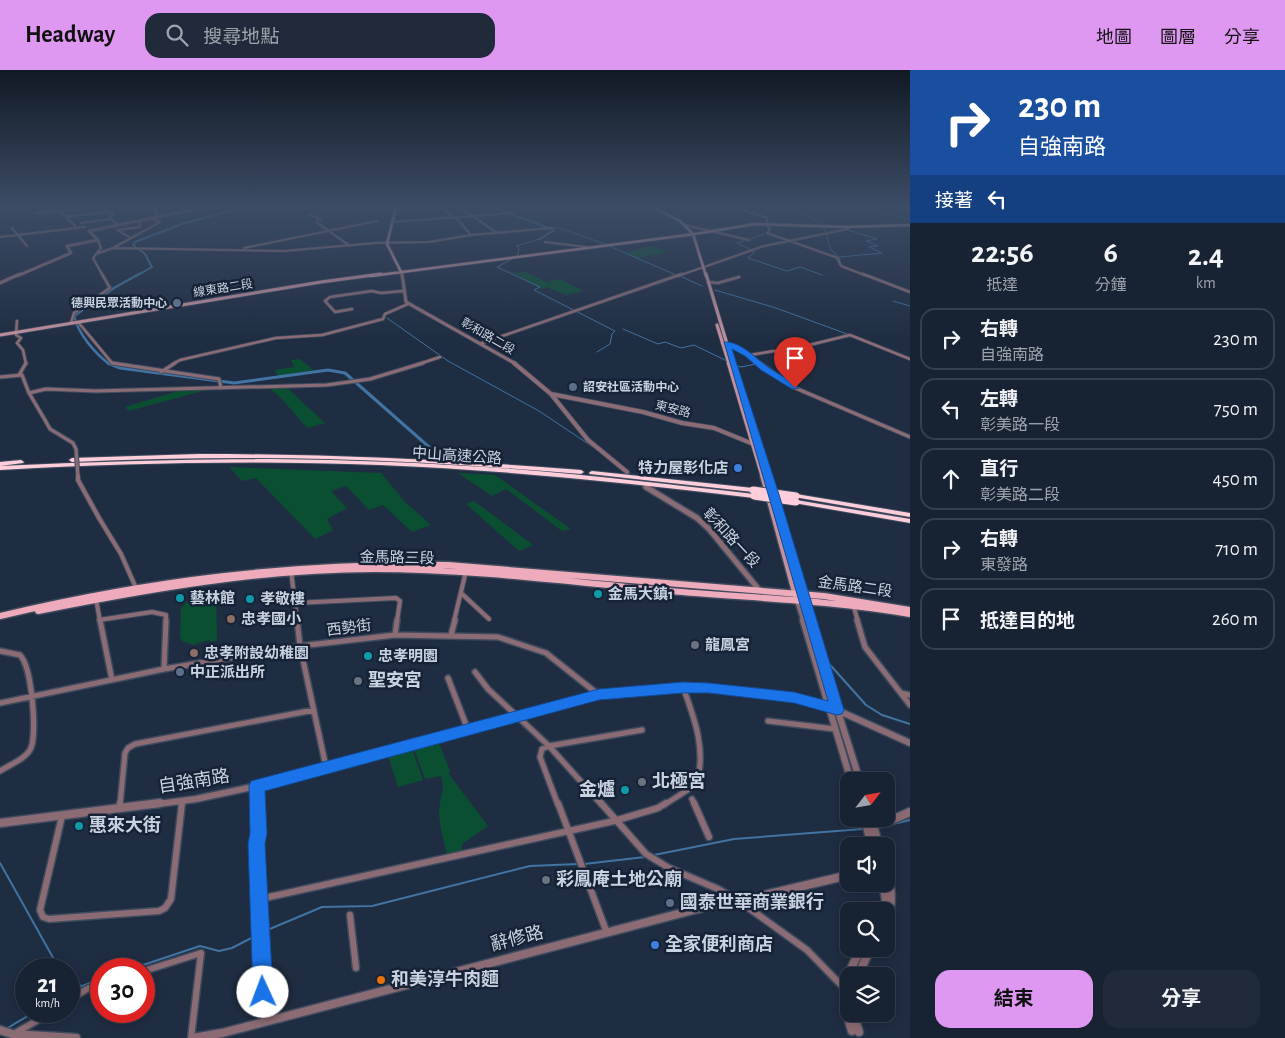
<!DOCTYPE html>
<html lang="zh-TW">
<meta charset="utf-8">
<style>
:root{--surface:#172232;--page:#202a3a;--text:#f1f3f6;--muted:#9ea4ac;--line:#363f4d;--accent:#de98f2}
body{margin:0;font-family:"Alegreya Sans","Noto Sans TC",sans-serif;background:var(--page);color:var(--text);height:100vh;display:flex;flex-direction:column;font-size:19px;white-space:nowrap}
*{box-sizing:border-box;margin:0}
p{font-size:16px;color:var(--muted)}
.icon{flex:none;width:28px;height:28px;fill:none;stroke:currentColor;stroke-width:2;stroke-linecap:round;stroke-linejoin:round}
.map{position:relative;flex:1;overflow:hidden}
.side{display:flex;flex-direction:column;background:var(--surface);width:375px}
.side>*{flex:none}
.top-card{background:#1a4fa0;color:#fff;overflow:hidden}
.needle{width:32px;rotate:59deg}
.controls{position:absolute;left:840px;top:702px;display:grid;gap:10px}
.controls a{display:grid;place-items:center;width:55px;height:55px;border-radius:10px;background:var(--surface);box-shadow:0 2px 12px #0003,0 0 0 1px var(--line);font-size:25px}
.speed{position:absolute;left:15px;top:888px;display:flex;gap:10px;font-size:25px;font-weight:700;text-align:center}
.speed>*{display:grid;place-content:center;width:65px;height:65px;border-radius:50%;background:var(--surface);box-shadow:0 2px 12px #0003,0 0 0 1px var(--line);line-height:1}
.speed small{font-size:12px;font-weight:400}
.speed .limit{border:8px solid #d22;background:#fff;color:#111}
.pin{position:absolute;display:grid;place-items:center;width:42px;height:42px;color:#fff;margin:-51px -21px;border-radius:50% 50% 50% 0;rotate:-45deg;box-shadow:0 0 5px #0007}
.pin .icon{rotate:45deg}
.me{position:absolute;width:55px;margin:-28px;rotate:358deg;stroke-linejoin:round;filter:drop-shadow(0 0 4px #0008)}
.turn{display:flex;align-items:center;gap:18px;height:105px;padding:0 25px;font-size:22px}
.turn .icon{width:65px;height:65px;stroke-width:2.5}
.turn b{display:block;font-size:35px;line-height:42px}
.then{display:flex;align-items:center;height:48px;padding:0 25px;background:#0003;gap:10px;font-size:19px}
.eta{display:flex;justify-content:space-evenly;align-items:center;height:85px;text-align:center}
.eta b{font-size:30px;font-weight:700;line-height:35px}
.action{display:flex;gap:10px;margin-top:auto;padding:10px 25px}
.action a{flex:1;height:58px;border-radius:15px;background:var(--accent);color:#111;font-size:20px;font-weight:700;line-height:58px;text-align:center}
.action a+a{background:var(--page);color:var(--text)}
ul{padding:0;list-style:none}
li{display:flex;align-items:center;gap:15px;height:62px;margin:0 10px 8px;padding:0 15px;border:2px solid var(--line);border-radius:15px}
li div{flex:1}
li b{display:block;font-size:19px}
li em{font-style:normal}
header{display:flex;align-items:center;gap:30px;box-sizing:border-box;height:70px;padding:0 25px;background:var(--accent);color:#111}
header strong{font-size:24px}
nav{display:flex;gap:28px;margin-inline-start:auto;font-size:18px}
.search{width:350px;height:45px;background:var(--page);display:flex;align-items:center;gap:12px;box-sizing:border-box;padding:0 18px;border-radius:15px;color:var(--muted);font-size:19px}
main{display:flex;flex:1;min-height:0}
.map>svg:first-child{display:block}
.green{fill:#0b4f32}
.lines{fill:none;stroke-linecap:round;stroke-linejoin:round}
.stream-far1{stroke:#4173a3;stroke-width:1}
.stream{stroke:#4173a3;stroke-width:2}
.canal-far2{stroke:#4173a3;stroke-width:2}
.canal-far1{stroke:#4173a3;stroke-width:2.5}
.canal{stroke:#4173a3;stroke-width:3}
.tertiary-tunnel-far1{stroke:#38465a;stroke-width:4;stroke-dasharray:4 2;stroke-linecap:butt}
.tertiary-tunnel{stroke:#38465a;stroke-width:5;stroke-dasharray:5 2.5;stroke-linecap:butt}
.minor-far5-casing{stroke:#3e4b5e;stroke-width:3}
.minor-far4-casing{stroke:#3e4b5e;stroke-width:4}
.minor-far3-casing{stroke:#3e4b5e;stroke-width:5}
.minor-far2-casing{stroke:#3e4b5e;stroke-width:6}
.minor-far1-casing{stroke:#3e4b5e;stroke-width:8}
.minor-casing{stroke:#3e4b5e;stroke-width:9}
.tertiary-far5-casing{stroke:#3e4b5e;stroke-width:4}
.tertiary-far4-casing{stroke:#3e4b5e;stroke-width:4.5}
.tertiary-far3-casing{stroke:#3e4b5e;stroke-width:5.5}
.tertiary-far2-casing{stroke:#3e4b5e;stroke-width:8}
.tertiary-far1-casing{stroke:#3e4b5e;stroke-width:9}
.tertiary-casing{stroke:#3e4b5e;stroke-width:11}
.secondary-far3-casing{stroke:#3e4b5e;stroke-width:4}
.secondary-far2-casing{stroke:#3e4b5e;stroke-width:4.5}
.secondary-far1-casing{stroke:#3e4b5e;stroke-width:6}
.secondary-casing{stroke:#3e4b5e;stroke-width:8}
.primary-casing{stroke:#3e4b5e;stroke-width:9}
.motorway-casing{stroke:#3e4b5e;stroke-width:2}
.minor-far5{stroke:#8c6c74;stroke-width:2}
.minor-far4{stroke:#8c6c74;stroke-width:2.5}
.minor-far3{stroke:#8c6c74;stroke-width:3}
.minor-far2{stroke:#8c6c74;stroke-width:4}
.minor-far1{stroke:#8c6c74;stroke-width:5}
.minor{stroke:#8c6c74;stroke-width:6}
.tertiary-far5{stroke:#8c6c74;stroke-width:2.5}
.tertiary-far4{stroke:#8c6c74;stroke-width:3}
.tertiary-far3{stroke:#8c6c74;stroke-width:4}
.tertiary-far2{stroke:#8c6c74;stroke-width:5}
.tertiary-far1{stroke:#8c6c74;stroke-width:6}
.tertiary{stroke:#8c6c74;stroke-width:8}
.secondary-far3{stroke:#c3909c;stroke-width:2.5}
.secondary-far2{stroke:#c3909c;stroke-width:3}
.secondary-far1{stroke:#c3909c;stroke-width:4.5}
.secondary{stroke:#c3909c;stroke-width:5.5}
.primary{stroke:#edabbb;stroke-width:6}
.motorway{fill:#ffceda;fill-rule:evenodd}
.minor-bridge-far1-casing{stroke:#3e4b5e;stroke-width:5;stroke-linecap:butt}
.minor-bridge-casing{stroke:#3e4b5e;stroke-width:6;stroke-linecap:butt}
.motorway-bridge-casing{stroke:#3e4b5e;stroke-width:9;stroke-linecap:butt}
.minor-bridge-far1{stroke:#8c6c74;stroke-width:3}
.minor-bridge{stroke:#8c6c74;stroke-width:4}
.motorway-bridge{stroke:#ffceda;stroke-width:7}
.route{fill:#1a73e8;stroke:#114b97}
.service-dot{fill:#5c6f8a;stroke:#162337;stroke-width:2}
.shop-dot{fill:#3f7fe0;stroke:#162337;stroke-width:2}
.culture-dot{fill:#0f9aa8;stroke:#162337;stroke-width:2}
.education-dot{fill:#8d6e63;stroke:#162337;stroke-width:2}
.worship-dot{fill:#6b7280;stroke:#162337;stroke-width:2}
.food-dot{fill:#e8710a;stroke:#162337;stroke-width:2}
.labels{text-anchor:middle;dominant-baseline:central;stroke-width:5;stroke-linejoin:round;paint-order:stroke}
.far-street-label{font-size:12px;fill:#c9d2e0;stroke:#162337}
.far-poi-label{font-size:12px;font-weight:bold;fill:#c9d2e0;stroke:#162337;text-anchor:end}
.street-label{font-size:15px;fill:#c9d2e0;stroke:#162337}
.poi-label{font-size:15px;font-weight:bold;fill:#c9d2e0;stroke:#162337;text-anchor:start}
.near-poi-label{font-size:18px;font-weight:bold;fill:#c9d2e0;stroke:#162337;text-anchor:start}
.near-street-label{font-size:18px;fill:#c9d2e0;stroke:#162337}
</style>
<header>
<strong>Headway</strong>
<div class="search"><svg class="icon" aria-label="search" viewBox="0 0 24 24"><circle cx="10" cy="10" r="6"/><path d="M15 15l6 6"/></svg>搜尋地點</div>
<nav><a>地圖</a><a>圖層</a><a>分享</a></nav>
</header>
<main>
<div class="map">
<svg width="910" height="968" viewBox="0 0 910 968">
<rect width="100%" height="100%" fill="#1f2d42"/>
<path class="green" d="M651,176l17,6 -30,6 -13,-5z
M526,202l24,12 1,-1 -2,-2 11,-2 23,12 -17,4 -19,-8 -6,2 -29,-16z
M300,289l13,11 -34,6 -5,-6 20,-3 -3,-7z
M286,317l39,36 -18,5 -27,-31 -11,-9z
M185,319h25l-81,22 -4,-4z
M229,397l152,6 24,29 26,23 -19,7 -29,-27 -14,5 -23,-24 -15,5 16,17 -20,11 6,11 -18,9 -59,-61 -14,3z
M458,403l37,2 76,54 -9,2 -56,-42 -14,7z
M474,431l59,44 -14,6 -53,-47z
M216,519l1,52 -7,1 -1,-2 -16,5 -11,-4 -2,-4 1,-28c6,-10 16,-14 28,-12v-7z
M438,671l13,32h-3l40,53 -26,18v7l-15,2c-4,-15 -10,-34 -7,-50 2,-14 5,-12 1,-27l-16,3 -11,-30z
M412,679l11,31 -25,7 -10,-31z"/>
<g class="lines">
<path class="stream-far1" d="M810,136l1,5 -4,3 1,2 15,9 8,25 9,8 -1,2
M863,136l47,14
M552,158h7l46,16
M750,169l14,-5
M746,170l-9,3 16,8 1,2 -6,5 39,13 13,-4 22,8
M609,176l67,29
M515,187l3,-3 1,-6 -3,-2 24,-7
M840,187l42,-4 -13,-6 9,-1 -12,-5 11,-2 -29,-9
M836,188l3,7
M512,189l-15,8 43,20 -6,3 81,41 -3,3 -2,10 -13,8
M680,206l22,10
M715,220l61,18 71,26
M893,231l17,5
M387,248l61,43 91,50 57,38
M623,259l35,15 7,-2 16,6 13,-3 33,16
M735,295l6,2 15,-3"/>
<path class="stream" d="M824,588l42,47 16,10 28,9
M889,755l21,-5
M877,758l8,-2
M654,785l80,-16 129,-10
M0,793l56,100 7,6
M584,794l61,-7
M265,861l57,-24 50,-1 158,-40 48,-2
M131,899l69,-23 19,5 13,-3 27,-14
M69,904l11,11
M69,921l32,-12
M6,959l30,-18"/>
<path class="canal-far2" d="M490,136l64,24 -14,9
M136,206l16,-9 -7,-13 -12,-9 2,-3 47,-18 66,-18"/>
<path class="canal-far1" d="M109,294c-14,-11 -31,-30 -35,-48l40,-28 25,-14"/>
<path class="canal" d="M108,293l12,5 114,15 94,-13 17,3 92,81"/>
<path class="tertiary-tunnel-far1" d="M627,402l6,5"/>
<path class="tertiary-tunnel" d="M632,406l10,8"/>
<g class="minor-far5-casing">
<path id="minor-far5" d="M0,136h3
M53,136v3l16,8
M155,136l2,12
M388,136l9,3
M439,136l19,14 13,15
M458,136l39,27
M730,136l37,12v6l3,5 -3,4 71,25 3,8 26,10
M105,142l8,1 -3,5 8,7
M36,143l72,-7
M309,145l12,4 -5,3 34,24
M393,152l119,-9
M81,153l30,-4
M685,155l64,15
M12,158l15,18
M77,158l-11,-11 39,-5
M117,160l23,-3 -1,-6
M117,160l14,8
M0,167l85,-10
M98,170l3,8 -8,10 10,18
M545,172l42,5
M113,178l171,3 91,-8 54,-1 42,-7 81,-7
M244,178l133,-27
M96,184l17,-6 47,-26 -9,-3
M678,206l86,-30 84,-17 -3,-2"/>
</g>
<g class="minor-far4-casing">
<path id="minor-far4" d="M863,204l47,18
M708,212l10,1 21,-6
M352,239l-17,3 -10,-11 5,-4 42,-6 9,2 22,-2
M17,251l-1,14 5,3 -4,5 6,7 3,14
M78,252l34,41 5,1
M71,253l3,-10 36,-25 -8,-14
M482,273l200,-69
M722,273l17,6 22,15
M750,285l24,-4 7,1 69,-17 60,24
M173,294l7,-4 96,-22 46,-3 61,-16 2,-5 23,-10
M419,294l21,-7"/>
</g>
<g class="minor-far3-casing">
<path id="minor-far3" d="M112,293l107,16 2,9
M760,293l33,24 117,50
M161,302l14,-9
M19,305l7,-12
M0,307l22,-2 7,18 16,27
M29,323l17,-4 50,2 231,-6 43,-6 53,-16"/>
</g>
<g class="minor-far2-casing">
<path id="minor-far2" d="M99,448l22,36 15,34
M291,500l6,51
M461,523l28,26
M96,529l4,22
M295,533l101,-5 4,3 -3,20
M853,535l5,16
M99,550l53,-8 14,3v6
M454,551l12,-50"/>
</g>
<g class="minor-far1-casing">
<path id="minor-far1" d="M100,550l12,60
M297,550l3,26 26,121
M857,550l8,27 45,58
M395,565l2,-15
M451,565l4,-15
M0,581l20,4c12,12 17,77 11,93 -5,11 -22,17 -31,23
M164,599l2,-49
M475,602l13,17 61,57 53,59
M448,608l20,52
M901,623l9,2
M0,633l164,-34 136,-23 95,-11 103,2 48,16 53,42
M768,651l67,8
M257,716v19
M692,729l3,6
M120,735l5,-52 3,-5 7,-4 179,-34
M181,735l1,-4
M558,735l-18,-48 2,-8 7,-3 93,-16
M664,735l33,-21c9,-35 -2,-64 -14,-97"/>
</g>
<g class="minor-casing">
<path id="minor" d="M257,733l1,30 -2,11 4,55 4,123
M558,733l49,130
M601,733l45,51 23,14 49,21 21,12 68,49 36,37h4
M694,733l15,34
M120,738v-5
M62,746l-22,94 3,7 6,2 110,-8 6,-3 6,-9 11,-96
M260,829l354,-78 44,-13 8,-5
M350,845l6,53
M144,901l57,-18 -10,85
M69,930l18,-11 14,-5
M17,962l37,-21"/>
</g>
<g class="tertiary-far5-casing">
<path id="tertiary-far5" d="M899,136l11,4
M98,170l-9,-9 122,-25
M401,202l1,4
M17,206l54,-23 -4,-7 31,-6"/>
</g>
<g class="tertiary-far4-casing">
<path id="tertiary-far4" d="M402,204l4,28 110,62
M0,213l20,-9"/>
</g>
<g class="tertiary-far3-casing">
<path id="tertiary-far3" d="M514,293l37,31 37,46 39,32
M551,324l92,18 39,11 32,5 44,18"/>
</g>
<g class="tertiary-far2-casing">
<path id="tertiary-far2" d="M646,417l51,31 12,11 51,62
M797,529l7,22
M803,530l7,21"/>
</g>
<g class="tertiary-far1-casing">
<path id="tertiary-far1" d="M803,550l48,161
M809,550l51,161
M150,735l46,-6 61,-13 342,-91 84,-8 73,5 57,10 24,8 73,33"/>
</g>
<g class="tertiary-casing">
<path id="tertiary" d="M865,749l7,27
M871,749l8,27
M0,753l160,-20
M867,755l20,-3 23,-10
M886,801c6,18 7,33 0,51
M882,841l4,-11 -3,-16
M858,906l12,-27
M853,944l6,18
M0,960l12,4 64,4
M852,961c-11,-34 -9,-51 9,-82
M193,968l29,-5 502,-131 15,-1 110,-26"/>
</g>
<g class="secondary-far3-casing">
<path id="secondary-far3" d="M401,136l-6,5 -8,33 14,28
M651,136l29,15 13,13 13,42
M371,206l324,-42 60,-10 92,3 63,-2"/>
</g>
<g class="secondary-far2-casing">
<path id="secondary-far2" d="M706,204l27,90
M717,255l12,39
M0,265l321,-53 60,-8"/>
</g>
<g class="secondary-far1-casing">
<path id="secondary-far1" d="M729,293l34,114
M733,293l36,114"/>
</g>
<g class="secondary-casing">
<path id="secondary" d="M763,406l33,121
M768,406l35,121"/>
</g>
<g class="primary-casing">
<path id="primary" d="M38,541c111,-22 223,-42 336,-42 99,0 197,13 295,22 80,7 161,9 241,23
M0,546c152,-36 291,-53 448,-51l376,31 86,14"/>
</g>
<g class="motorway-casing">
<path id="motorway" d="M199,384c128,0 255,6 382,16l3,2 -3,2c-85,-7 -169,-13 -254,-15 -85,-2 -170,-1 -255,3l-3,-2 3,-2z
M271,389c80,1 161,4 242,10 80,6 161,16 241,25l3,2 -3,2c-125,-15 -249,-28 -374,-33 -127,-5 -254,-2 -380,5v-4c90,-4 180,-7 271,-7z
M21,390l3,2 -1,1 -23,3v-4z
M592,401l161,17 3,2 -3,2 -163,-18 -1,-1 1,-1z
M796,424l114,19v4l-116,-20 -1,-1 1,-1z
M796,430l114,19v4l-116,-20 -1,-1z"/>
</g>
<use href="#minor-far5" class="minor-far5"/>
<use href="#minor-far4" class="minor-far4"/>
<use href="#minor-far3" class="minor-far3"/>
<use href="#minor-far2" class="minor-far2"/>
<use href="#minor-far1" class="minor-far1"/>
<use href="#minor" class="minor"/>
<use href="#tertiary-far5" class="tertiary-far5"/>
<use href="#tertiary-far4" class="tertiary-far4"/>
<use href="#tertiary-far3" class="tertiary-far3"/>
<use href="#tertiary-far2" class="tertiary-far2"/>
<use href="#tertiary-far1" class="tertiary-far1"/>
<use href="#tertiary" class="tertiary"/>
<use href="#secondary-far3" class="secondary-far3"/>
<use href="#secondary-far2" class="secondary-far2"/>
<use href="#secondary-far1" class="secondary-far1"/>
<use href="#secondary" class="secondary"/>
<use href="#primary" class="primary"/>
<use href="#motorway" class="motorway"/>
<g class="minor-bridge-far1-casing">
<path id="minor-bridge-far1" d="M45,350l5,9 23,14 3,6 2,28"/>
</g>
<g class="minor-bridge-casing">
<path id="minor-bridge" d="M78,406v4l21,38"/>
</g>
<g class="motorway-bridge-casing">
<path id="motorway-bridge" d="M753,420l43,6
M754,426l42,6"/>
</g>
<use href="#minor-bridge-far1" class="minor-bridge-far1"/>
<use href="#minor-bridge" class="minor-bridge"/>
<use href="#motorway-bridge" class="motorway-bridge"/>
</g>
<linearGradient id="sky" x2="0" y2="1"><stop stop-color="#111924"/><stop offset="0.5" stop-color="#3c4c65"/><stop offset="1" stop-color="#3c4c65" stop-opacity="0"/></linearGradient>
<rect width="910" height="271" fill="url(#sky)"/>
<path class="route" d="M724,272c17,-1 32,17 44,25 10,7 22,12 31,21l-7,1 -31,-19 -16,-14 -13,-7 45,139 67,222 -2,4 -5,1 -43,-12 -85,-10h-26l-84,7 -334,91 2,42 -2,11 8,148 -3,7 -7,3 -7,-3 -3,-7 -5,-148 2,-11 -1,-47 2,-5 348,-92 84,-7 26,1 85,9 34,9z"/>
<g class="service-dot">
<circle cx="177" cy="233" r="5"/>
<circle cx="573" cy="317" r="5"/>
<circle cx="180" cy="602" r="5"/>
<circle cx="670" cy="833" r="5"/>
</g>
<g class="shop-dot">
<circle cx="738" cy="398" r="5"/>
<circle cx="655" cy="875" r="5"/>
</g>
<g class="culture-dot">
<circle cx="598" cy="524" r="5"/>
<circle cx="180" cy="528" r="5"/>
<circle cx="250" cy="529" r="5"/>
<circle cx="368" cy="586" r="5"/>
<circle cx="625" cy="720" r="5"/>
<circle cx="79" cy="756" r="5"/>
</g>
<g class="education-dot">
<circle cx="231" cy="549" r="5"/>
<circle cx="194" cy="583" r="5"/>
</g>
<g class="worship-dot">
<circle cx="695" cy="575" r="5"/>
<circle cx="358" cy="611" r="5"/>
<circle cx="642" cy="712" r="5"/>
<circle cx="546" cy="810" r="5"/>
</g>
<circle class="food-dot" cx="381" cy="910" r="5"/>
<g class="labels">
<g class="far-street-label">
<text transform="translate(223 218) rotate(-9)">線東路二段</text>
<text transform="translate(488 266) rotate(30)">彰和路二段</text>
<text transform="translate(673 339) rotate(14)">東安路</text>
</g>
<g class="far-poi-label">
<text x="167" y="233">德興民眾活動中心</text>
<text x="583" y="317" text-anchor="start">詔安社區活動中心</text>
</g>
<g class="street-label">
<text transform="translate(457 386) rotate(4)">中山高速公路</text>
<text transform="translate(731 468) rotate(47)">彰和路一段</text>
<text transform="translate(397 488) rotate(1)">金馬路三段</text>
<text transform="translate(855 517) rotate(8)">金馬路二段</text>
<text transform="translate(349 558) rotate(-7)">西勢街</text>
</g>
<g class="poi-label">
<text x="728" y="398" text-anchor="end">特力屋彰化店</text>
<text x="608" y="524">金馬大鎮1</text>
<text x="190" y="528">藝林館</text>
<text x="260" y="529">孝敬樓</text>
<text x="241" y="549">忠孝國小</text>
<text x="705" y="575">龍鳳宮</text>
<text x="204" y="583">忠孝附設幼稚園</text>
<text x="378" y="586">忠孝明園</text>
<text x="190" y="602">中正派出所</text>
</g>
<g class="near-poi-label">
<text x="368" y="611">聖安宮</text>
<text x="652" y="712">北極宮</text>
<text x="615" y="720" text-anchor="end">金爐</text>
<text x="89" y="756">惠來大街</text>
<text x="556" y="810">彩鳳庵土地公廟</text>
<text x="680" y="833">國泰世華商業銀行</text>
<text x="665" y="875">全家便利商店</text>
<text x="391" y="910">和美淳牛肉麵</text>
</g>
<g class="near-street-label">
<text transform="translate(194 712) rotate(-9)">自強南路</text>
<text transform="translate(517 869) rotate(-14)">辭修路</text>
</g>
</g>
</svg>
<div class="controls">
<a><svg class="needle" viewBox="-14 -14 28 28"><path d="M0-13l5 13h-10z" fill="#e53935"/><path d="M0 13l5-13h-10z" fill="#9ea4ac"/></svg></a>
<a><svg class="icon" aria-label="sound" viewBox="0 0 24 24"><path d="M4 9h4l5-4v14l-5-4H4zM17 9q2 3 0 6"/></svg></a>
<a><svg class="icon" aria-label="search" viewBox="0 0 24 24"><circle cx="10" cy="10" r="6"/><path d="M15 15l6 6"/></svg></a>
<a><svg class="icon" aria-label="layers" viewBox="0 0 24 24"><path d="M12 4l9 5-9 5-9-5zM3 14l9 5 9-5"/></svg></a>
</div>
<div class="speed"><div>21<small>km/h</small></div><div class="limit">30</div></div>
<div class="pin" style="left:795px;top:318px;background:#d93025"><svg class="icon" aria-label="arrive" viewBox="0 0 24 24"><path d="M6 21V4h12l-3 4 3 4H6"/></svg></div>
<svg class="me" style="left:263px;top:922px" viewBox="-20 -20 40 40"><circle r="19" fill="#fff"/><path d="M0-13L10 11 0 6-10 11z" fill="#1a73e8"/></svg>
</div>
<section class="side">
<div class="top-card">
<div class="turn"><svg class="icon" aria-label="right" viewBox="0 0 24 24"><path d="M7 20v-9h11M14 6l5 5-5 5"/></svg><div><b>230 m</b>自強南路</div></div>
<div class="then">接著<svg class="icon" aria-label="left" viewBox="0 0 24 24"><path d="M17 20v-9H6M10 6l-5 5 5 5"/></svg></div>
</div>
<div class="eta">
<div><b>22:56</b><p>抵達</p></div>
<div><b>6</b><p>分鐘</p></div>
<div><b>2.4</b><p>km</p></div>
</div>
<ul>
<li><svg class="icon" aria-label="right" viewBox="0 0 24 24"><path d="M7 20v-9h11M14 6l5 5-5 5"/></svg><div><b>右轉</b><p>自強南路</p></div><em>230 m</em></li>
<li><svg class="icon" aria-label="left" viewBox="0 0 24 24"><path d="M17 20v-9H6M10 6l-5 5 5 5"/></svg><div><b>左轉</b><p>彰美路一段</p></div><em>750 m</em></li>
<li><svg class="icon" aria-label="ahead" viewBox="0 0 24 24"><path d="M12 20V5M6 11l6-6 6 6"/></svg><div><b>直行</b><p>彰美路二段</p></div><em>450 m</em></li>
<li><svg class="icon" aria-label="right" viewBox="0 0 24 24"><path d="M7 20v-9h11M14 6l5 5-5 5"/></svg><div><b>右轉</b><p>東發路</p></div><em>710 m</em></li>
<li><svg class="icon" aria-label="arrive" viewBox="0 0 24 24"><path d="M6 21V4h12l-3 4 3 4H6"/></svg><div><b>抵達目的地</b></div><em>260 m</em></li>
</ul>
<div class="action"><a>結束</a><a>分享</a></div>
</section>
</main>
